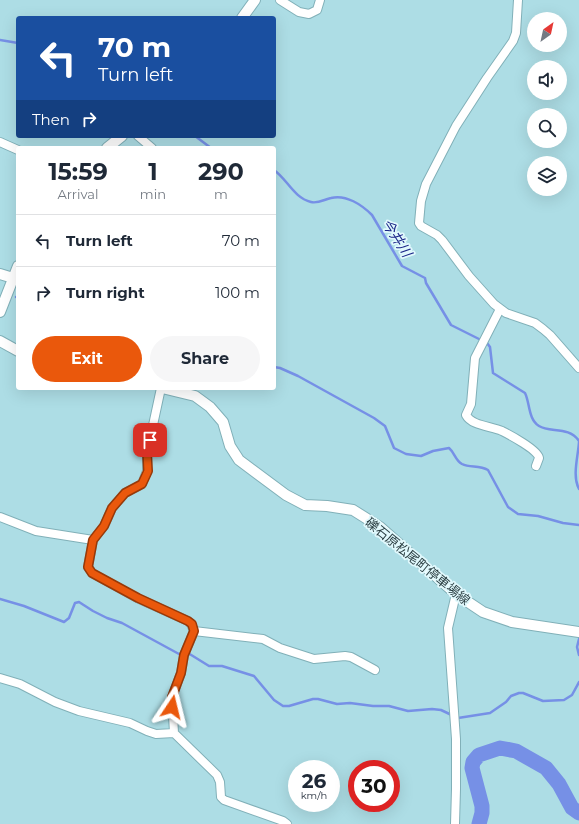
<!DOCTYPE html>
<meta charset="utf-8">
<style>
:root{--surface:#fff;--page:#f6f6f7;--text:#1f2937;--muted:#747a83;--line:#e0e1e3;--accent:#ea580c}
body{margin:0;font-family:Montserrat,"Noto Sans JP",sans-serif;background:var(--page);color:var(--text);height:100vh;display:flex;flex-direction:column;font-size:15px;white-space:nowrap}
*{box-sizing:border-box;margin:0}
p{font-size:13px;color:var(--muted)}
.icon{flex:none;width:22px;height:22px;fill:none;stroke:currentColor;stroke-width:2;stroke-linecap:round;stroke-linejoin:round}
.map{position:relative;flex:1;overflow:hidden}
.panel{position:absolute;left:16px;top:146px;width:260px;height:244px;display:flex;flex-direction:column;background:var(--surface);border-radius:4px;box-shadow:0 4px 16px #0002}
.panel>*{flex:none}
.guide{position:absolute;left:16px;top:16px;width:260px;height:122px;border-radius:4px;box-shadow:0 4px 16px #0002;background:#1a4fa0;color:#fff;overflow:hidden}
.needle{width:26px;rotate:33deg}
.controls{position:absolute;left:527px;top:12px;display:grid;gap:8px}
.controls a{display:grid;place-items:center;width:40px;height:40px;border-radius:50%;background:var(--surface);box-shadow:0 4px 16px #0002;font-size:20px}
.speed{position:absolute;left:288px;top:760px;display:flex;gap:8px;font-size:20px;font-weight:700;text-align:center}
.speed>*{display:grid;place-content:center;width:52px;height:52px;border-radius:50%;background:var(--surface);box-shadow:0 4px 16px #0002;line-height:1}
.speed small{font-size:10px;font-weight:400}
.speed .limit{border:6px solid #d22;background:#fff;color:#111}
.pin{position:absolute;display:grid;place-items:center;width:34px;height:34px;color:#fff;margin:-17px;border-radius:8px;box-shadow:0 2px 6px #0006}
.me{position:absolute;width:44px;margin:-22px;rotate:10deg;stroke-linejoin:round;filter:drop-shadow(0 0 3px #0008)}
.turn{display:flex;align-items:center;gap:14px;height:84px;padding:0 16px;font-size:18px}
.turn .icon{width:52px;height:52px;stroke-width:2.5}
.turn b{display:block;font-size:28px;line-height:34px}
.then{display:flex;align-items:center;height:38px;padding:0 16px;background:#0003;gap:8px;font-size:15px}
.eta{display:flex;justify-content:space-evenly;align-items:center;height:68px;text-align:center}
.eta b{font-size:24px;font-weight:700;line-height:28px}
.button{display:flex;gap:8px;margin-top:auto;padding:8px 16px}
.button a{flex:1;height:46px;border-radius:24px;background:var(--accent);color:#fff;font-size:16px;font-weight:700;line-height:46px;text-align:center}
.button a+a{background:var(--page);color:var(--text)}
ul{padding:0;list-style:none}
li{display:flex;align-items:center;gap:12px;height:52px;padding:0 16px;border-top:1px solid var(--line)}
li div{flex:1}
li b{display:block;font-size:15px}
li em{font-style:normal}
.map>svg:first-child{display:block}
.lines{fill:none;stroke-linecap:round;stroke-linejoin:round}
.stream{stroke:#7690e6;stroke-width:2.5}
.river{stroke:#7690e6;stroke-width:15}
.minor-casing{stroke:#81b0b8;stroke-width:10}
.major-casing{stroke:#81b0b8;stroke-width:12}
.minor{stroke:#fff;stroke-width:8}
.major{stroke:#fff;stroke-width:10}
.route-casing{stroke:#983908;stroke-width:10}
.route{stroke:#ea580c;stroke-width:7}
.labels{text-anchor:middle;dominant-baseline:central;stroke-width:3.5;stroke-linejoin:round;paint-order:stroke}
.street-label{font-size:13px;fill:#2a3d41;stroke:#e1f9fd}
.water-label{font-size:14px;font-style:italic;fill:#1b2688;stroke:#e1f9fd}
</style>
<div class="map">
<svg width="579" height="824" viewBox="0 0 579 824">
<rect width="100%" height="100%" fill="#addde5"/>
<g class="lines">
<path class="stream" d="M0,40l18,3
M195,136l16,12
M236,148h9
M274,170c13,9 20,28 37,32 7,2 14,-3 20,-4 15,-4 31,7 41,17l30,51 23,12 1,5 25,42 36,18 3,4 3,26 32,20c5,10 3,26 14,33 11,7 30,0 40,15
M16,297h2
M274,367l6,1 18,8 76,42 11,8 9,22 12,6 15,2 12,-5 16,-3c6,5 6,12 13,16 8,4 17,1 26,6l20,37 10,7 20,2 25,7 16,2
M579,442c-1,15 -7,34 0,47
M0,599l24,7 40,16 5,-4 6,-15 4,-1 14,9 14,7 15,5 57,31 9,-1 21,13h13l32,10 20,24 9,6h6l24,-7h5l19,5 13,-1 23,3h16l19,5 24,-2 9,1 17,8 32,-5 16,-11 5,-6 8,-3h4l20,8 21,-1 8,-5 7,-13
M579,639l-2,8 2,8"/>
<path class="river" d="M479,824l3,-11v-7l-10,-38 1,-6 6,-7 21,-7 16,3 30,17 13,16 13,24 7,5"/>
<g class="minor-casing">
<path id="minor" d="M280,0l19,12 10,2 8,-4 3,-10
M518,0l-2,33 -3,8 -26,37 -31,48 -30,58 -5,17 -2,22 2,3 16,9 5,5 27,36 25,28 12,9 29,10 8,6 7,6 29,33
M138,136l14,12
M0,142l18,8
M500,309l-25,49 -4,46 -5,11c6,11 25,11 36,16 8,4 36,19 37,27l-3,8
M0,517l36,14 57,9
M194,631l69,8 17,9 34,11 31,-3 6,1 24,13
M0,678l20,6 35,18 24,9 51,12 17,8 9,3 18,-1 -2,-36 9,-24 3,-18 10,-24 -3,-7 -3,-3 -51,-23 -45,-25 -4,-6 5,-27 11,-14 8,-18 13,-15 17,-9 5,-13v-18l14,-65
M174,733l43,42 3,7 1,15 3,3 59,21 4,3
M455,824l1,-35v-50l-8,-111 8,-34"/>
</g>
<g class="major-casing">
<path id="major" d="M242,18l13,-18
M107,148l15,-12
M0,274l13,4
M0,312l18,-46
M0,341l18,10
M162,388l33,8 15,11 13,15 7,24 9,14 47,35 19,10 22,1 26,4 27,17 76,67 27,18 29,10 67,10"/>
</g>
<use href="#minor" class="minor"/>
<use href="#major" class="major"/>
</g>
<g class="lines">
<g class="route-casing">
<path id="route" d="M150,440l-3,12 1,19 -6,13 -17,9 -13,15 -8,18 -11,14 -5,27 4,6 46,25 50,23 4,3 2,7 -10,24 -3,18 -9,24v10"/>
</g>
<use href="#route" class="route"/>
</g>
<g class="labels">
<g class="street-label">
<text transform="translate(418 561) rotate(39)">礫石原松尾町停車場線</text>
</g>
<g class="water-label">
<text transform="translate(397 238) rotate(57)">今井川</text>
</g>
</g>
</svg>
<div class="controls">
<a><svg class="needle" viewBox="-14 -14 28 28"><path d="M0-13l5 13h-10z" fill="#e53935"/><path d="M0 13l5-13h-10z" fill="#747a83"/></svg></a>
<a><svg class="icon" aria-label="sound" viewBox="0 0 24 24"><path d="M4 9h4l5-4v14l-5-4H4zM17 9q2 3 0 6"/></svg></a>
<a><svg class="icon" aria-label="search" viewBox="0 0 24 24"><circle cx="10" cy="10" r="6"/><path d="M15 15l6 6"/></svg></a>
<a><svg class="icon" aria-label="layers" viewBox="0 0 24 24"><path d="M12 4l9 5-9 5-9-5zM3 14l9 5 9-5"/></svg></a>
</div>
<div class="speed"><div>26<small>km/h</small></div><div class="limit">30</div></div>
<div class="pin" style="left:150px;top:440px;background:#d93025"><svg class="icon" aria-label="arrive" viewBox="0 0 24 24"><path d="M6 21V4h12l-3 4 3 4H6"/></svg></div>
<svg class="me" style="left:172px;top:707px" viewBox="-20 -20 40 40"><path d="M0-17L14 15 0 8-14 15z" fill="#ea580c" stroke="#fff" stroke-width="4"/></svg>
<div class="guide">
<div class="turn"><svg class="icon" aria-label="left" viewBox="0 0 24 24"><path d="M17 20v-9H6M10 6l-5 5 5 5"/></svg><div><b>70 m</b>Turn left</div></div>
<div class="then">Then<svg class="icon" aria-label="right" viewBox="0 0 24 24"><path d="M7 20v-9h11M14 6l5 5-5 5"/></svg></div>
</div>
<section class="panel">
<div class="eta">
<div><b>15:59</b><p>Arrival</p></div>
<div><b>1</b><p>min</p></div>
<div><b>290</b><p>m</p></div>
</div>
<ul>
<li><svg class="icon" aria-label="left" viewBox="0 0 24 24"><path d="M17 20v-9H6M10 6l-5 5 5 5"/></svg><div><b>Turn left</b></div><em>70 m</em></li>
<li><svg class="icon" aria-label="right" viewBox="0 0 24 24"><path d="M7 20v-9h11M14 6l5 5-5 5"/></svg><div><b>Turn right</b></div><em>100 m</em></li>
</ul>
<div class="button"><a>Exit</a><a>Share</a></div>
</section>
</div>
